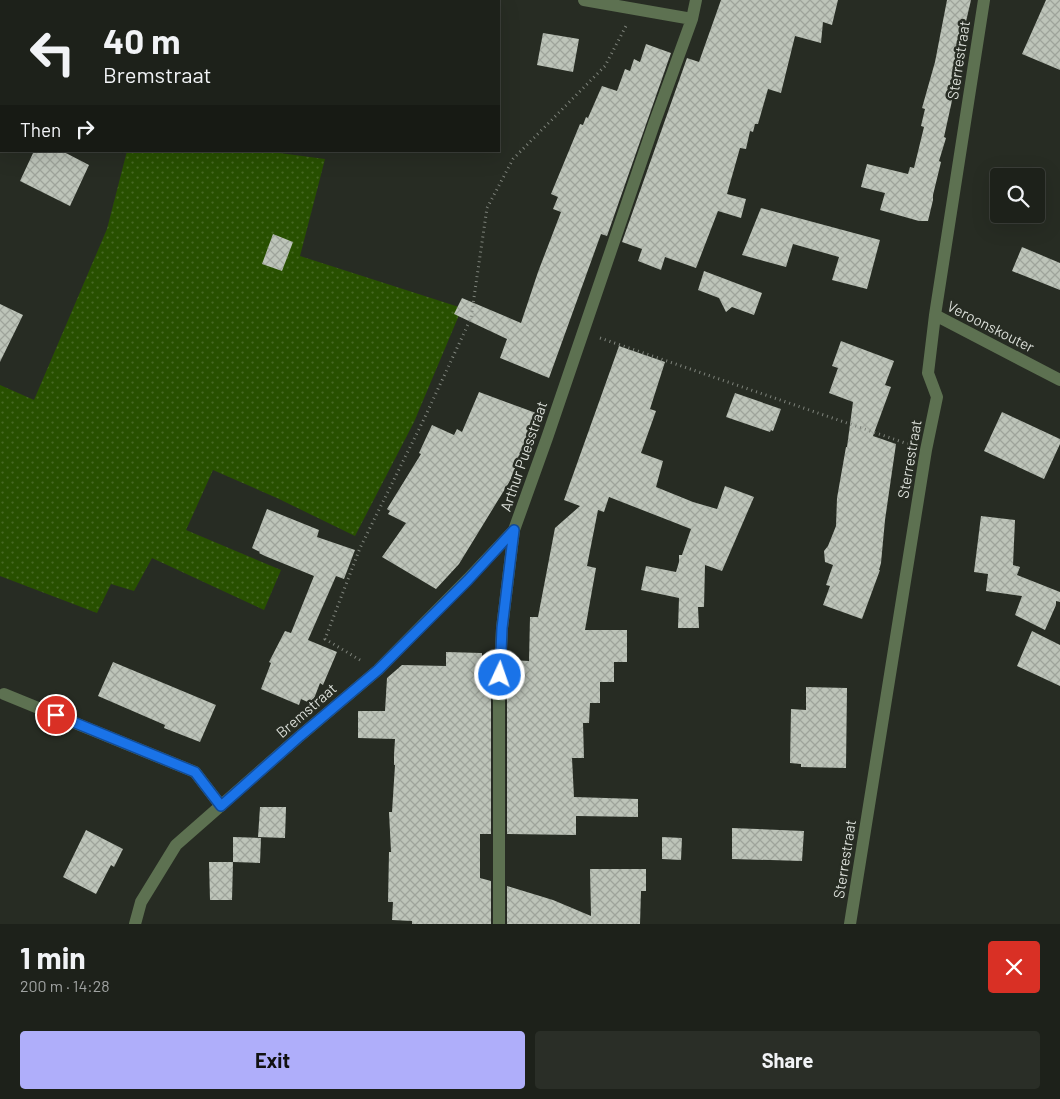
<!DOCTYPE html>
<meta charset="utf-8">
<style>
:root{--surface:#1d211a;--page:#2a2e27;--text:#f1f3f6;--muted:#a0a3a2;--line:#3b3e39;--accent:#afaefa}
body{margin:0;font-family:Barlow,sans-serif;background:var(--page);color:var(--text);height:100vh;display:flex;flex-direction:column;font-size:19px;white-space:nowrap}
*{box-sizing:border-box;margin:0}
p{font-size:16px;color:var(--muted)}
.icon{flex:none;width:28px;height:28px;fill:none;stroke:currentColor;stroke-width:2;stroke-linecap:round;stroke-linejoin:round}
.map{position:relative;height:924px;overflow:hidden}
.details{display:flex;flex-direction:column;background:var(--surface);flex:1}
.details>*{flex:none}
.top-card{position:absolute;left:0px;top:0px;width:500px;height:152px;box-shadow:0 5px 20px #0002,0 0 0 1px var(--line);background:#1d211a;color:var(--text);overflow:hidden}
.controls{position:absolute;left:990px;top:168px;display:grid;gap:10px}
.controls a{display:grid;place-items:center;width:55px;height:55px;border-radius:5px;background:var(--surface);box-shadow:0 5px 20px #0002,0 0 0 1px var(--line);font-size:25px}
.pin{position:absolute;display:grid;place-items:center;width:42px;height:42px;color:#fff;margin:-21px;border:2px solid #fff;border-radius:50%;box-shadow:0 1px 5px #0007}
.me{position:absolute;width:55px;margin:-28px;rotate:3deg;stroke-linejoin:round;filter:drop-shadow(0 0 4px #0008)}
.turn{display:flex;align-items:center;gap:18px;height:105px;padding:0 20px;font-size:22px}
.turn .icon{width:65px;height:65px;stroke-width:2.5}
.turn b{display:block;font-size:35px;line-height:42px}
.then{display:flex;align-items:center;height:48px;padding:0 20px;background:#0003;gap:10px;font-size:19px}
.round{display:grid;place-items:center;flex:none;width:52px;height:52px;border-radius:5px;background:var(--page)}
.headline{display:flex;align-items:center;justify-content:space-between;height:85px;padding:0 20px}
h1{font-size:30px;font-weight:700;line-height:38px}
.primary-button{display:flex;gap:10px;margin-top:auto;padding:10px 20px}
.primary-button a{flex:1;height:58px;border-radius:5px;background:var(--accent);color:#111;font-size:20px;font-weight:700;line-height:58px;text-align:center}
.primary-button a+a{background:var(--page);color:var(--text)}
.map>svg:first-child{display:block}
.grass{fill:url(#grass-dots)}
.building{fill:url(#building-cross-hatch)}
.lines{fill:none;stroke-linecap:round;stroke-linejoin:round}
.path{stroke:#7f847c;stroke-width:3;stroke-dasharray:1 4;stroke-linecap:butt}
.minor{stroke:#5d7151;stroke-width:12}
.route-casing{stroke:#114b97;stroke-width:12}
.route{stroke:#1a73e8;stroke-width:9}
.labels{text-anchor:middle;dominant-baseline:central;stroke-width:5;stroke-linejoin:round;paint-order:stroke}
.street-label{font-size:15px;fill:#daded8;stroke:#272c23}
</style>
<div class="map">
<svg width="1060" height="924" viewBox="0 0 1060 924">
<defs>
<pattern id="grass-dots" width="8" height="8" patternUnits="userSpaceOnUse" patternTransform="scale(1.25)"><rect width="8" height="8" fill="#285000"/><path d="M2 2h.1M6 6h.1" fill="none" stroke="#476924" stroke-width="1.8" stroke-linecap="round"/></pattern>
<pattern id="building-cross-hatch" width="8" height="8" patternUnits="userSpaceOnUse" patternTransform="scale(1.25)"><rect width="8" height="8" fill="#bdc4b9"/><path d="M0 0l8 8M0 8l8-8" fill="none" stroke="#9ea49b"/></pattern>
</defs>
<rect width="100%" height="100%" fill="#272c23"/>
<path class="grass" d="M127,151h137l61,8 -25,97 162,52 -48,114 -59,114 -78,-38 -64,-28 -27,60 95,40 -17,40 -112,-52 -18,33 -23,-7 -14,29 -97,-37v-191l34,15 73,-171z"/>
<path class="building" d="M721,0h117l-6,25 -9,-3 -2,21 -26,-7 -14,57 -13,-4 -10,35h-3l-2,8 -3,-1 -4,18 -6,-1 -13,46 19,5 -5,19 -23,-7 -22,57 -31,-11 -4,13 -23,-9 4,-12 -20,-7 65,-184 12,4z
M947,0h24l-10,43h2l-8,39 -5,-2 3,16 -9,41 2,1 -7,23 2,1 -8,33v5l-5,21h-9l-39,-11 5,-17 -24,-6 6,-23 41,10 2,-7 4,1 10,-41 -3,-1 4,-17 -3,-1 13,-46z
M1046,0h14v70l-38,-16z
M543,33l36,6 -6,33 -36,-7z
M646,44l25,9 -64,183 -6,-2 -52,144 -49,-20 7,-19 -53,-25 8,-16 59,25 17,-51 23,-60 -8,-3 5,-12 -7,-3 29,-70 3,1 3,-8 2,1 14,-32 15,5 8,-22 5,2 4,-12 6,3z
M34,151h28l27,14 -19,41 -50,-25z
M761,208l119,32 -13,49 -35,-9 7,-23 -46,-13 -7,23 -44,-12z
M273,234l20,8 -11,29 -20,-7z
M1022,247l38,16v27l-48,-19z
M704,271l58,22 -8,22 -22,-8 -6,5 -7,-14 -21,-8z
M0,304l23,11 -23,47z
M841,341l53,20 -9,24 6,2 -18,49 23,8 -11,76 -4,43 -2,7h1l-18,49 -39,-14 7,-19 -4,-1 7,-20 -8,-3 -1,-11 4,-5 8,-20 1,-28 9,-51h1l6,-45 -24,-9 9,-25 -6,-2z
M619,346l46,16 -15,47 6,2 -15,42 22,8 -7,26 37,15 24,7 8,-23 29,11 -32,74 -17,-6 -1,42h-6l1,21h-21l1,-30 -38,-8 5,-24 30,6 3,-10v-7h3l9,-26 -82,-32 -5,15 -6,-2 -11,56 9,2 -11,62h42v32h-13v20h-14v21h-10l-1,20h-6l1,35h-12l2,39 64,2v18l-62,-1v19l-69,-1v-143l2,-31 20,1 1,-44h8l17,-89 25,-22 -16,-6z
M479,392l57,21 -25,66 -52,85 -23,25 -54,-32 24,-34 -18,-9 2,-3 -3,-2 34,-55 -2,-1 13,-28 22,10 3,-6 5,3z
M735,393l46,16 -8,22 -2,-1 -1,2 -44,-15z
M1002,412l58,27v5l-16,35 -60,-28z
M267,509l52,21 -2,7 38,13 -11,29 -8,-3 -28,64 29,12 -14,33 -3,-2 -8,21 -11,-5 -2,6 -38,-16 10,-26 -2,-1 16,-31 6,2 23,-57 -49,-20 -6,-3 1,-1 -8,-4z
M981,516l34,4 -2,45 7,2 -3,8 43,17v10l-4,-1v4l-11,25 -30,-15 7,-19 -36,-5 2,-17 -14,-2z
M1032,631l28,14v41l-43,-20z
M446,652l36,1v7h10l-1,31v143h-11v44l11,3v43h-79v-3l-20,-1 1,-18h-5l1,-50h2l-2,-40h3l3,-47h-1v-10l1,-16 -37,-1v-27h27l2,-33 15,-13 44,1z
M113,662l103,43 -16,37 -36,-14 1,-3 -67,-29z
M806,687l41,1 -1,80 -45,-1v-3l-11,-1 1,-54 15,1z
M260,807h26l-1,31 -27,-1z
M732,828l72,3 -2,30 -70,-2z
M86,830l37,19 -9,18 -3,-2 -15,29 -33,-17z
M233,837l28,1 -1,25 -27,-1z
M662,837l20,1 -1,22 -19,-1z
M209,862h24l-1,38h-22z
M590,869h56v22h-5l-1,33h-133v-38l46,14 38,16z"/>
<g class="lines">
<path class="path" d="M600,338l308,106
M360,660l-35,-21 35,-91 64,-129 47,-101 16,-110 26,-49 92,-93 21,-40"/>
<path class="minor" d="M584,0l108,19
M935,315l125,65
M4,694l191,78 26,34
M135,924l6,-22 35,-57 124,-109 78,-66 90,-91 46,-49
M499,924v-233l3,-63 12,-98 33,-92 107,-314 38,-105 4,-19
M850,924l76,-474 11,-53 -9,-24 7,-58 49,-315"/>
</g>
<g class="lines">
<g class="route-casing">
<path id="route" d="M56,715l139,57 26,34 79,-70 78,-66 90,-90 46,-50 -12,98 -2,47"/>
</g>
<use href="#route" class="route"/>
</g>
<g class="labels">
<g class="street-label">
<text transform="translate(958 60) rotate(-81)">Sterrestraat</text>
<text transform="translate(991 326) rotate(27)">Veroonskouter</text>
<text transform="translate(523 456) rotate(-71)">Arthur Puesstraat</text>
<text transform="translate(909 459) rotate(-80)">Sterrestraat</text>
<text transform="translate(306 710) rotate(-41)">Bremstraat</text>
<text transform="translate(844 859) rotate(-81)">Sterrestraat</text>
</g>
</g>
</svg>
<div class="controls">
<a><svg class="icon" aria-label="search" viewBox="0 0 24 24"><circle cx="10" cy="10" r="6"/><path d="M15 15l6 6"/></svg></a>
</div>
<div class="pin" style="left:56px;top:715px;background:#d93025"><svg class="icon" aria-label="arrive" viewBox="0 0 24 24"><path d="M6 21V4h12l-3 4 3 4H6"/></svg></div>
<svg class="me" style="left:500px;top:675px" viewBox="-20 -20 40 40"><circle r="17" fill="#1a73e8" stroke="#fff" stroke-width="3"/><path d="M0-11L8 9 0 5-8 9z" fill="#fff"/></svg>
<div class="top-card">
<div class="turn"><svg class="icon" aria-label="left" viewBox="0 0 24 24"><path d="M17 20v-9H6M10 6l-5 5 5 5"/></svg><div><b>40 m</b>Bremstraat</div></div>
<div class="then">Then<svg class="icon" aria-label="right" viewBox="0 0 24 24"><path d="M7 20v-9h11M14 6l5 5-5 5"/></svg></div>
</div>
</div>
<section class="details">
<div class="headline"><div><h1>1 min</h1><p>200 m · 14:28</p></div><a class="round" style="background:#d93025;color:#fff"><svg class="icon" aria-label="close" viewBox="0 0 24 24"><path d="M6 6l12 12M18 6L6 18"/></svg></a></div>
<div class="primary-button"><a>Exit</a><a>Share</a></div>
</section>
